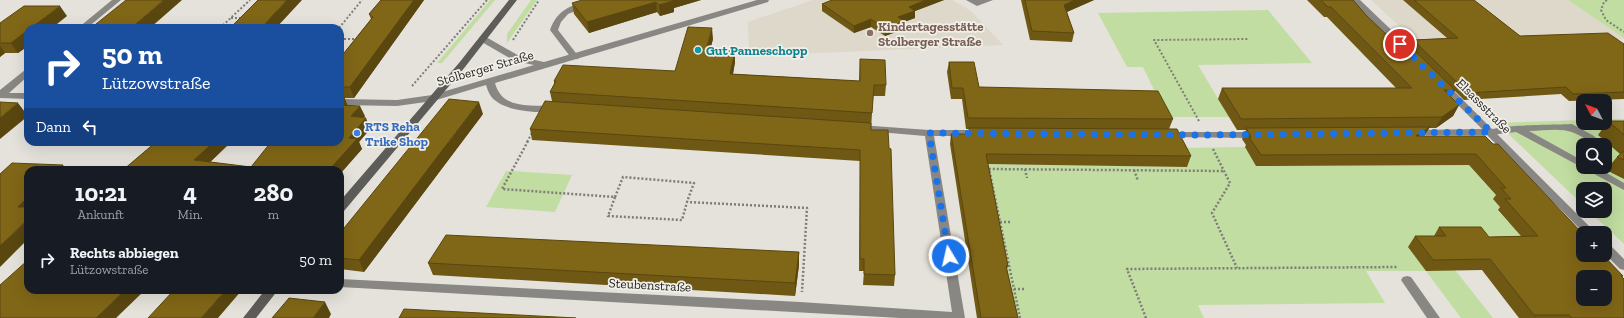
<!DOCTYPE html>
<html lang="de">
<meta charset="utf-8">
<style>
:root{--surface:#171b24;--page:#242831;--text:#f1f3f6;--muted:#9ea1a6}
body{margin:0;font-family:"Zilla Slab",serif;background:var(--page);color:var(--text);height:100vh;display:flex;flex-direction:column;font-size:15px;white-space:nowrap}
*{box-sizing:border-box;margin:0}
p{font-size:13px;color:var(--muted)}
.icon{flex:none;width:22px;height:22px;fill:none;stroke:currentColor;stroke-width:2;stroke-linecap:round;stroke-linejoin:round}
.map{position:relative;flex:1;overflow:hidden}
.sheet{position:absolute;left:24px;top:166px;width:320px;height:128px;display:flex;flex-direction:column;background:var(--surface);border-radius:12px;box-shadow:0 4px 16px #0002}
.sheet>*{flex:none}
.hud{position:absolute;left:24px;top:24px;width:320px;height:122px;border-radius:12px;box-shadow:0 4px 16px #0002;background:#1a4fa0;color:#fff;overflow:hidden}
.needle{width:26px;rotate:311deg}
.fabs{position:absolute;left:1576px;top:94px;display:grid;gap:8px}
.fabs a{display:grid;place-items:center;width:36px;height:36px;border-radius:8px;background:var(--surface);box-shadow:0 4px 16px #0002;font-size:20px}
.pin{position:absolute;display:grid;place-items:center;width:34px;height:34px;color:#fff;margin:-17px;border:2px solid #fff;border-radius:50%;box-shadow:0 1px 4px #0007}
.me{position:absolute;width:44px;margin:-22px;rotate:351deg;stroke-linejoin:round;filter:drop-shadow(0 0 3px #0008)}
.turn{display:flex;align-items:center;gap:14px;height:84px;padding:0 12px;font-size:18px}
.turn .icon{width:52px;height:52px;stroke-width:2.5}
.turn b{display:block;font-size:28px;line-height:34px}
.then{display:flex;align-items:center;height:38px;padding:0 12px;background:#0003;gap:8px;font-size:15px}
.eta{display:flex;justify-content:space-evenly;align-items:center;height:68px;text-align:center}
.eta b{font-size:24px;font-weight:800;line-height:28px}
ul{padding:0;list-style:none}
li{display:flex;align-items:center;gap:12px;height:52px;padding:0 12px}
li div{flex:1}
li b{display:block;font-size:15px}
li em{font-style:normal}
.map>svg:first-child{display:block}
.built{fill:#ddd8c9}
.green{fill:#c1dda1;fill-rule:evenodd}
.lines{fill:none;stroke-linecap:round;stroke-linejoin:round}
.path-far1{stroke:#7f7d78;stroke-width:2;stroke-dasharray:2 2;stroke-linecap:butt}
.path{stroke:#7f7d78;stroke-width:2.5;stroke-dasharray:2 2;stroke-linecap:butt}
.service{fill:#888784;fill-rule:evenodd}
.minor{fill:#888784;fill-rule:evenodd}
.secondary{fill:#5e5c58;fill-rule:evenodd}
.wall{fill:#6e5814}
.shaded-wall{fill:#5a4710}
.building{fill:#806617;stroke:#5a4710;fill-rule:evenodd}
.route{stroke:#1a73e8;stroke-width:7;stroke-dasharray:0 12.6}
.education-dot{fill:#8d6e63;stroke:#f1efe8;stroke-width:1.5}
.culture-dot{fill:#0f9aa8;stroke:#f1efe8;stroke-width:1.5}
.shop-dot{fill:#3f7fe0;stroke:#f1efe8;stroke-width:1.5}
.labels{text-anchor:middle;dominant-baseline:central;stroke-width:3.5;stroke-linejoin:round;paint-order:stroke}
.education-label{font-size:13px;font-weight:bold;fill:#785e54;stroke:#f1efe8;text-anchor:start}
.culture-label{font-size:13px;font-weight:bold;fill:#0d838f;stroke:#f1efe8;text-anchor:start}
.street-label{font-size:13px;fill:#1e1d1a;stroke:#f1efe8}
.shop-label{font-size:13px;font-weight:bold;fill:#366cbe;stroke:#f1efe8;text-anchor:start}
</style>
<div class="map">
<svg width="1624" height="318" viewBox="0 0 1624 318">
<rect width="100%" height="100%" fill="#e4e2da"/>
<path class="built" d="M813,0h139l19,11 32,34 -254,11 -1,-34z
M1371,0h197l56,38v1l-203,7z"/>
<path class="green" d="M490,0h5l-53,63h-5z
M531,0h6l-30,43v-9z
M1568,0h56v38z
M1268,10l44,53 -114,2 31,52h-62l-24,-50h-16l-29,-54z
M1605,119h19v125l-35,-33h16v-22h-22v16l-86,-82 86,-3v3h22zM1583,145h22v22h-22z
M1245,147l11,19 213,-1 30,34 4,11 -5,1 10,11 21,15 -37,2 -11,-11 -26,42 38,48h-32l-35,-47h-60l19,32 -187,2 6,13h-193l-30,-154 205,3 -8,-19z
M506,171h5l61,4 -17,37 -69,-5z"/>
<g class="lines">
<path class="path-far1" d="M1607,0l-3,2 -3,8 5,10 18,12
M231,18h12
M220,28l30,-28
M339,28l23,-28
M340,39h17
M513,40l26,-40
M412,86l75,-86
M1199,121l-45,-81 95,-1
M527,142l5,-9"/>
<path class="path" d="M528,141l-26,48 113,8 -7,19 74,4 5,-18 120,6 -5,84
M1213,149l17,34 -18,30 25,55
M1025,169l2,9
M1134,170l4,11
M615,197l8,-20 71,6 -7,19
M1000,222h11
M1014,289h11
M1020,318l-31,-149 234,2
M1146,318l-19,-49 271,-2"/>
<path class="service" d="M590,0h13l-35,14 -7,8 -3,8 21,27 -1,2h-6l-22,-29c7,-20 21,-25 40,-30z
M966,0h27l-16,6z
M1572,124l22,12 9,9h-11c-20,-20 -37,-15 -63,-14l54,30v6h13l28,16v7l-108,-58 -25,3 -5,-3c7,-8 72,-7 86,-8z
M1605,149l4,1 1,3 -5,3z"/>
<path class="minor" d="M112,0h9l-34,28h-9z
M757,0h12l-1,2 -273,81c7,27 36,22 59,23l5,3 -2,2c-14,3 -50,0 -61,-10 -6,-4 -8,-10 -10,-16l-53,16 -36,5 -57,-1v-6l57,1 35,-5 102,-30 -19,-4 -35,-20 -1,-2 1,-2h6l35,20 23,5z
M1351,0h9l46,44 1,2 -1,2h-6z
M28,69v7l-19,17h19v6l-28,-1v-8l25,-20z
M1443,82l3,1 150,150h-12l-97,-98h-77l-2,-2 5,-3 69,-1 -44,-44z
M859,125l70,5h52l5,3 -5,3h-47l31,182h-65l-560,-31v-8l460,23 152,10 -27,-176 -69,-6 -2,-2 2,-2z
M1167,132h90l5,3 -5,3 -93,-1 -2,-2 2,-2z
M1605,243l4,1 15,15v11l-4,-1 -15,-15z
M1407,276l4,1 29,41h-13l-26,-38 2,-3z"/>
<path class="secondary" d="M509,0h8l-52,67 -121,144 -4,1v-11l119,-138z
M265,290h13l-22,28h-13z"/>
</g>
<path class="wall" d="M381,0h43l-70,98h-10l3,7 18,11 -2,2 7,11 -11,13 3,7 -22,25 -217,-4 31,-26 -36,-1 -1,-1h114l-21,20 41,5 89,-25v-84l31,-39 -2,-5z
M701,0l-27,8v4l-14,4 -3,-4 -68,21 -15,-19 -2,-11z
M832,0h112l-29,11v7l-11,4v7l-19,7 -14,-9 -17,6 -32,-22v-7z
M1021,0h73l-27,12 7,21 -2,9 -42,-2z
M1307,0h46l13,15 23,22 21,8 3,-5 34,-2 -44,-38h71l46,36 104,8v55l-55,2 -8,-7 -97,6 -9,-9 -4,6 8,8 -6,11 -17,12h-7l-5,8h61l138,140 -1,1 2,41h-105l-37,-48 -56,1 -18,-24 7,-11h19l5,-9 50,10 32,-1 -23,-26 2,-3 -7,-8 3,-4 -27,-30 -213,1 -11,-19 1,-2 -4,-6 4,-9h-9l-19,-31 4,-11h174l-69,-71h-3z
M67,16l-39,12v18l-10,7h-13l-5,4v-34z
M713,39l-3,11 25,12 -2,12 126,7 1,-22 26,26 -1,11h-12l-2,34 18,18 6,127 -1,11 -31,-1 1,-14h-5l1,-110 -328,-21 -2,-11 22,-28 -2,-9 4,-8v-3l121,-10z
M949,62l30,25 194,32 -4,10 22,27 -4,11 -199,-3 20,102 -1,3 11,49h-41l-27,-174 1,-10h17l1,-5h-3l-4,-30h-11l-4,-27z
M483,114l-119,158 -24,-3v-36z
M1608,121h16v58l-18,-9 11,-13 3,-3 -22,-19z
M799,252v13l-4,31 -362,-21 -5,-12z"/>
<path class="shaded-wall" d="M164,0h18l-32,28h-19z
M287,0h15l-26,28h-15z
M414,0h10l-70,98 -4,-11z
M673,0h28l-27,8v4l-14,4 -1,-11z
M926,0h18l-29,11v7l-11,4v7l-19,7v-7l24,-22z
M1075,0h19l-32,14 2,-9z
M656,2l1,10 -68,21 -2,-11z
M60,6l7,10 -15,12h-21z
M871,19v8l-17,6v-7z
M712,28l1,11 -6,22 -1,-11z
M28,30v16l-10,7 -7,-10z
M0,46l5,7 -5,4z
M735,51v11l-4,23 -1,-11z
M344,96l4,11 -8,5v-11z
M479,102l4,12 -119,158 -5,-12z
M18,103l10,13 -28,23v-21z
M1459,105l-6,11 -17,12 6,-11z
M360,106l5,10 -10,11 -4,-11z
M366,118l4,11 -11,13 3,7 -22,25v-4h-11l20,-32z
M1430,127l-7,10 -7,-1z
M214,142h17l-29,28 -8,-10z
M63,165l4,5h-10z
M28,197v19l-10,-9z
M28,219v20l-28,28v-21z
M799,252v13l-4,31v-13z
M125,290h19v1l-28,27h-20z
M226,290h16l-24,28h-17z
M325,302l6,12 -2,4h-16z"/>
<path class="building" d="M126,0h38l-33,28h-40z
M258,0h29l-26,28h-31z
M381,0h33l-64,87h-10v-29l33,-41 -4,-3z
M582,0h91v1l-14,4 -3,-3 -69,20 -15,-19z
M832,0h94l-17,7 6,4 -17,6 7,4 -20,8 -14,-10 -17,7 -32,-22z
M1025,0h50l-11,5 10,28 -42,-2z
M1321,0h32l13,15 23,22h12l54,53h-11l15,15 -17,12 -201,2 -19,-31h190l-81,-81h-3z
M1414,0h60l46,36 88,-3 16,11v48l-51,2 -7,-7 -98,6 -55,-53 45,-2z
M24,6h36l-29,22h-3v2l-17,13h-11v-20z
M688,27l24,1 -6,22 29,1 -5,23 130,7v-22l25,1 1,25h-12l-2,28 -322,-21 6,-11h-2l9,-16 112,6z
M949,62h25l5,25 179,4 15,28 -205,-1 -5,-30h-11z
M340,96h4l-4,5z
M449,99l30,3 -120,158 -19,-2v-25z
M545,101l326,22v7h17l1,18 2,1 4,126 -31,-1v-15h-4v-109l-330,-21z
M0,102l18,1 -18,15z
M340,105l20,1 -9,10 15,2 -17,20 8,1 -28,31h-206l33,-28h58l-20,18 57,7 20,-25h69z
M1608,121h16v14z
M1430,127l-14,9h69l8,8h5l85,90v21h20l20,21h-2l3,3v39h-52l-3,-3h-35l-44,-56 -57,1 -18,-24h31l-7,-9h42l8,10 49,-1 -33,-37h6l-10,-11h5l-30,-34 -215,1 -12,-18h2l-5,-9zM1583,277h22v22h-22z
M969,128l208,1 14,27 -205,-2 22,112h-2l12,52h-37l-30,-184h19z
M1624,151v9l-7,-3z
M12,163l51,2 -6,5h-29v27l-10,10h10v12l-28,27v-72z
M446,235l353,17 -4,31 -367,-20z
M28,260v30h97l-29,28h-96v-33z
M174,290h52l-25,28h-53z
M289,298l36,4 -12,16h-41z
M404,309l172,9h-177z"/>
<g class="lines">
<path class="route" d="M949,256l-20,-123 277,2 285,-3 -91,-88"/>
</g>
<circle class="education-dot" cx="870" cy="33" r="4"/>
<circle class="culture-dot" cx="698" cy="50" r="4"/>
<circle class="shop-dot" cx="357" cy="133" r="4"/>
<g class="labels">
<g class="education-label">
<text x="878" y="26">Kindertagesstätte<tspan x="878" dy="15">Stolberger Straße</tspan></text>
</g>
<g class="culture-label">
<text x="706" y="50">Gut Panneschopp</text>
</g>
<g class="street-label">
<text transform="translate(485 68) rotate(-16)">Stolberger Straße</text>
<text transform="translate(1484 106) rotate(45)">Elsassstraße</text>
<text transform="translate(650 285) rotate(3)">Steubenstraße</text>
</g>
<g class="shop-label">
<text x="365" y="126">RTS Reha<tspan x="365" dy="15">Trike Shop</tspan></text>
</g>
</g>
</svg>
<div class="fabs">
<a><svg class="needle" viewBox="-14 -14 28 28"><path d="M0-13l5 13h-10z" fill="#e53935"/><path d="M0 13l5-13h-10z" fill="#9ea1a6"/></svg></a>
<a><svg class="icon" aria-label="search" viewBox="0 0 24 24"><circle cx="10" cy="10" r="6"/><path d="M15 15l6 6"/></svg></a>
<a><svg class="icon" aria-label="layers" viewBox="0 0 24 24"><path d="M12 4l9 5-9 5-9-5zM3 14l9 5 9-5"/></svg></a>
<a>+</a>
<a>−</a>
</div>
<div class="pin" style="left:1400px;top:44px;background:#d93025"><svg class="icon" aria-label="arrive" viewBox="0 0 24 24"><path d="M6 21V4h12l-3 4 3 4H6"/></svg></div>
<svg class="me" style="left:949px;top:256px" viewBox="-20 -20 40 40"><circle r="17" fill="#1a73e8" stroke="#fff" stroke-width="3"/><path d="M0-11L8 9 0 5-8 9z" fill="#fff"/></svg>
<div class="hud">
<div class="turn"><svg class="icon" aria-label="right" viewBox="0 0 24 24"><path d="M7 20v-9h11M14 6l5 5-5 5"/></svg><div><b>50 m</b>Lützowstraße</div></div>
<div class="then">Dann<svg class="icon" aria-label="left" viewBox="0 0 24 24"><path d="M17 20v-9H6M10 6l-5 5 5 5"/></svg></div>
</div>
<section class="sheet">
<div class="eta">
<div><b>10:21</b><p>Ankunft</p></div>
<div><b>4</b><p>Min.</p></div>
<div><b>280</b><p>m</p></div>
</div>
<ul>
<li><svg class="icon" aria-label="right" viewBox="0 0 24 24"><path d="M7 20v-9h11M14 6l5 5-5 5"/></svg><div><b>Rechts abbiegen</b><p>Lützowstraße</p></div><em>50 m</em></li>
</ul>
</section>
</div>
